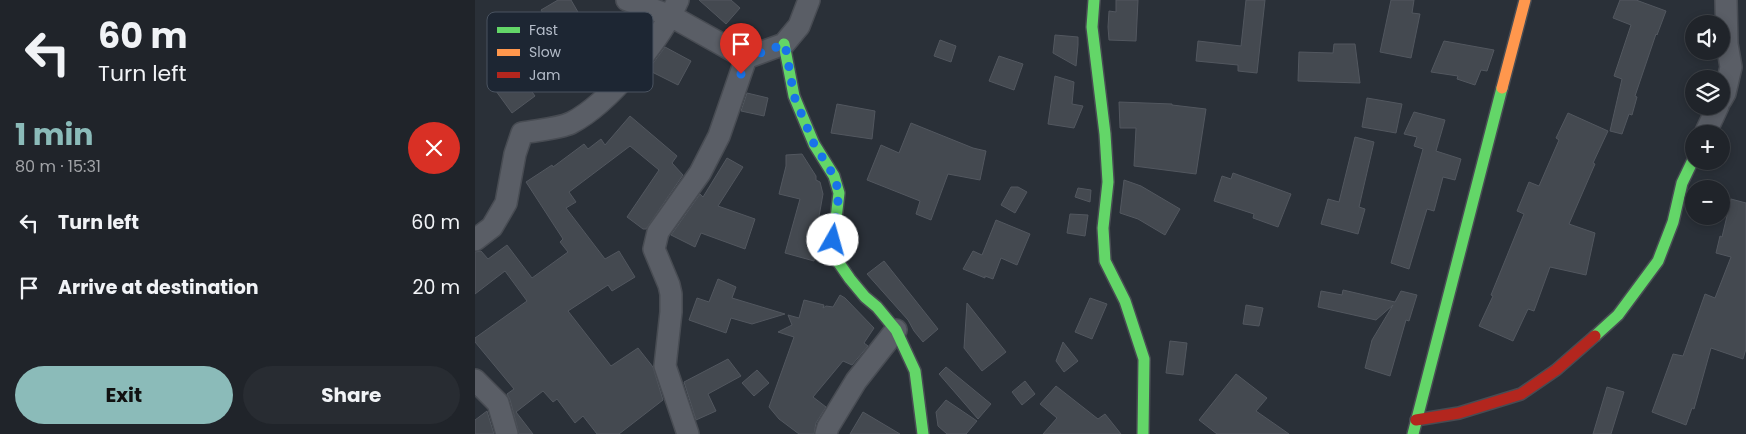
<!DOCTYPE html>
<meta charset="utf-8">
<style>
:root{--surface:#20242a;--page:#282c32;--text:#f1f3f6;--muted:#a2a4a8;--line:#3d4147;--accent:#8bbbb9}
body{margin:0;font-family:Poppins,sans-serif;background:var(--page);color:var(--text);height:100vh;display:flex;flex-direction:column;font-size:19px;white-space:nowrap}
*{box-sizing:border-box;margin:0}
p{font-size:16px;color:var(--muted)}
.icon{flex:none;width:28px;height:28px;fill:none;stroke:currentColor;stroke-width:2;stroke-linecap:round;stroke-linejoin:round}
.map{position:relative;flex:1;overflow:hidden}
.side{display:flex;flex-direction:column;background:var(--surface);width:475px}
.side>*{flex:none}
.hud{background:#20242a;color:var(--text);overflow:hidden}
.buttons{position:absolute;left:1210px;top:15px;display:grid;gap:10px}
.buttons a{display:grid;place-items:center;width:45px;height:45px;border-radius:50%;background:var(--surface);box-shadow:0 2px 8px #0003,0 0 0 1px var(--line);font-size:25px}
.pin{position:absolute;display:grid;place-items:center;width:42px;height:42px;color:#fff;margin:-51px -21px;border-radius:50% 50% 50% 0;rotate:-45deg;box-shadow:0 0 5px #0007}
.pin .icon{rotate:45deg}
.me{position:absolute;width:55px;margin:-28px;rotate:7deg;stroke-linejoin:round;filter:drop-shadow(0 0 4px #0008)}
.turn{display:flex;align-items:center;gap:18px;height:105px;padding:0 15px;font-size:22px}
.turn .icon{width:65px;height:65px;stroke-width:2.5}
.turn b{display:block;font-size:35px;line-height:42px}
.round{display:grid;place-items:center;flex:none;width:52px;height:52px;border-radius:26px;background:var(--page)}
.headline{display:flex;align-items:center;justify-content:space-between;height:85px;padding:0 15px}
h1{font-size:30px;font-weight:700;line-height:38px;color:var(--accent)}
.action{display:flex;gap:10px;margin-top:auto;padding:10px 15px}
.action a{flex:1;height:58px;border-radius:30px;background:var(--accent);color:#111;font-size:20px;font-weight:700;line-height:58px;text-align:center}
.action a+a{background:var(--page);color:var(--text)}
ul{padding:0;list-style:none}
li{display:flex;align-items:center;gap:15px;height:65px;padding:0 15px}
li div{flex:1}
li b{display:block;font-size:19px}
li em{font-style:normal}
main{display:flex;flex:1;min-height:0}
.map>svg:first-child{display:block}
.building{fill:#444950;stroke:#52575f}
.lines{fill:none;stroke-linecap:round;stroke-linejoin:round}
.street-casing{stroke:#484c53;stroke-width:24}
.fast-casing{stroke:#484c53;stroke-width:14}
.slow-casing{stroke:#484c53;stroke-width:14}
.jam-casing{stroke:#484c53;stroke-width:14}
.street{stroke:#5a5e66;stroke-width:21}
.fast{stroke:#63d668;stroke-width:11}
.slow{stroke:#ff974d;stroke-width:11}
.jam{stroke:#b3261e;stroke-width:11}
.route{stroke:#1a73e8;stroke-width:9;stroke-dasharray:0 16.2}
.key{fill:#1d2633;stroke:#4a5360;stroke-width:1}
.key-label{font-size:14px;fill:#b4bcc9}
</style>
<main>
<section class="side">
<div class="hud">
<div class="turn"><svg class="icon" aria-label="left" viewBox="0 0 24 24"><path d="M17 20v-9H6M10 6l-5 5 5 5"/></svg><div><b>60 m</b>Turn left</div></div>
</div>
<div class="headline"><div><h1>1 min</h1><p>80 m · 15:31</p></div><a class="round" style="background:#d93025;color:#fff"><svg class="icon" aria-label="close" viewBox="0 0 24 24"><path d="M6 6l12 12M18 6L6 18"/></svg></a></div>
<ul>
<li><svg class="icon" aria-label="left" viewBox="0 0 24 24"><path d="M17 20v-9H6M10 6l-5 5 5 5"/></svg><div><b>Turn left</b></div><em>60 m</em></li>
<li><svg class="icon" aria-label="arrive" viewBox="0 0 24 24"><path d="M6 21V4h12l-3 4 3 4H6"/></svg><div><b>Arrive at destination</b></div><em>20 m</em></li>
</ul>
<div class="action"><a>Exit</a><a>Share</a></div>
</section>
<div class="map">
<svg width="1271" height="434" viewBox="0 0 1271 434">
<rect width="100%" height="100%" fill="#2a3038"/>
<path class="building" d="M83,0h13l11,19 -26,15 -15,-24z
M224,0h32l9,8 -14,16z
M641,0h22l-2,41 -27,-1 -1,-13 1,-16 7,1z
M771,0h19l-8,73 -19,-2v-6l-42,-4 2,-20 43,5z
M916,0h23l-2,13 8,1 -9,44 -31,-6z
M1145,0h16l30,11 -9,24 -1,-1 -21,62 2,1 -5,18 -3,-1 -7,20 -12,-3 12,-52 -8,-3 17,-51 -18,-7z
M580,35l23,2v8l-2,21 -23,-13z
M465,40l16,6 -5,16 -17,-6z
M969,41l50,9 -7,21 -6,-1 -6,15 -18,-6 1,-3 -27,-4z
M859,44h21l5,39 -62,-2 1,-29 34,1z
M190,47l26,14 -13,24 -30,-15z
M524,56l24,8 -9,26 -25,-9z
M44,74l16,22 -23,17 -16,-22z
M580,76l19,6 -2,22 11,2 -9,22 -26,-4z
M272,93l21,5 -4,18 -23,-5z
M892,98l35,6 -6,29 -34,-6z
M644,102l53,2v1l34,4 -10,65 -62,-8 2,-38h-16z
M362,104l38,7 -3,28 -41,-6z
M939,112l31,8 -9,31 25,8 -6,21 -12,-3 -9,34 -7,-2 -18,60 -18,-6 32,-114 -9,-3 3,-9 -13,-3z
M1093,113l40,18 -15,32 2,1 -26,60 26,9 -9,42 -36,-8 -16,44 -6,-2 -15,32 -34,-15 14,-30 -2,-1 33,-81 -7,-3 12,-29 10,4 20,-46 -3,-2z
M155,116l47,40 -5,7 11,12 -37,54h-3l-16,-12 32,-47 -29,-24 -61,46 7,10 -10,6 39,51 14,-8 16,26 -23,14 -4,-6 -40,26 43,55 27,-18 15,19 10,33 -44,34h-22l-14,-18 -8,7 -18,-24 -4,3 -10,-11 -27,21 17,22h-14l-9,-34 -3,-6 7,-5 -39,-47v-4l52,-37 -22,-30 -30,23v-42l6,-1 7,8 19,-14 25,33 36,-26 -8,-10 3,-3 -37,-57 26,-17 1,2 31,-23 4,5 13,-10 4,6z
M436,123l62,25 13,3 -6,29 -32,-6 -17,46 -15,-6 4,-13 -53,-21 14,-35 18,8z
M880,137l19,5 -15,65 6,2 -7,25 -37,-10 7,-25 11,3z
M327,154l14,22v4l4,2 3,12 -5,28h2l-3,27 -3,12 -29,-8 15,-54 -21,-5 7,-28v-11z
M252,158l16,9 -25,39 37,13 -10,30 -44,-16 -6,14 -24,-12 29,-41 3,3z
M758,173l58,21 -13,33 -25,-9 1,-4 -40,-13 8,-25 9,3z
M649,180l17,6 39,23 -15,26 -27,-16 -18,-6z
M536,187h7l9,5 -12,21 -14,-8z
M603,188l13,2 -1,12 -15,-5z
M1256,199l15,4v146l-3,10 -32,-11 -17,61 -2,-1 -6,17 -34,-13 21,-58 10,2 22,-62 10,4 16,-41 -15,-4 4,-17 2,1z
M595,214l18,1 -3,21 -18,-3z
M521,220l34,14 -13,31 -16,-7 -8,21 -8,-3v2l-22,-9 10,-18 9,4z
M409,261l54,68 -15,13 -9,-11 -6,-11 -41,-46z
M243,279l18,8 -4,11 53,16 -33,10 -21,-6 -5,15 -37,-13 8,-22 12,4z
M868,290l52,12 6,-11 16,4 -8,26 -3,-1 -16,56 -25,-8 7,-28 21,-35 -17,15 -58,-13 3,-16 21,4z
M365,295l5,3 29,30 -10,15 4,3 -16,19 -9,-4 -30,36 13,10 -10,16 -2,11h-15l-20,-15 -10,-12 25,-70 -16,-5 14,-7 -4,-10 11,3 5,-18 20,5 -1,3 3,-2 7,1z
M615,298l17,6 -15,35 -17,-7z
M492,303l39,49 -24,19 -18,-23z
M771,305l17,3 -4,18 -16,-2z
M695,341l17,2 -4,32 -17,-2z
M588,342l15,19 -14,11 -8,-11z
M253,359l13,17 -33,18 8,17 -20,9 -12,-38z
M471,367l45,37 -13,15 -39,-45z
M282,370l12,13 -15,13 -12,-13z
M761,374l31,24 -11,13 33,23h-72l-18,-14z
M550,381l10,13 -13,11 -10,-13z
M581,386l42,33 7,-5 16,20h-78l14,-16 -17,-14z
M1132,387l17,5 -13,42h-18z
M471,400l31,21 -11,13h-19l-9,-8 -2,-14z
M12,411l7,23h-19v-14z
M388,412l37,22h-50z"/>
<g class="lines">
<g class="street-casing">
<path id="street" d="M152,0l44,16 75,42 38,-14 15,-18 10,-26
M1246,100l4,-7 6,-26 -4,-23 -1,-44
M1230,134l13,-28
M0,240l17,-13 14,-24 9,-49 7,-21c15,-3 36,-4 49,-10 39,-20 90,-84 107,-123
M0,380l23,23 9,31
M213,434l-23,-68 6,-54v-18l-2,-9 -15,-36 4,-17 42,-59 19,-37 27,-78
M351,434l2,-7 28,-46 40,-51"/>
</g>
<g class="fast-casing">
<path id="fast" d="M619,0l-2,27 13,107 3,48 -5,46 2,33 20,40 19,58 -1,75
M309,44l10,52 20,48 20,32 5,17 -7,60 18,26 15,18 12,10 19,23 19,41 8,63
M1120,336l23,-21 40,-54 15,-39 9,-39 12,-25
M938,434l89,-346"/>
</g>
<g class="slow-casing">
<path id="slow" d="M1027,88l23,-88"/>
</g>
<g class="jam-casing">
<path id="jam" d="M941,420l43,-7 62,-19 35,-24 39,-34"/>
</g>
<use href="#street" class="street"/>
<use href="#fast" class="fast"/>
<use href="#slow" class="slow"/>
<use href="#jam" class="jam"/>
</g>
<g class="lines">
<path class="route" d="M266,74l5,-16 39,-14 9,52 20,48 20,32 5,17 -6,47"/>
</g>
<rect x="12" y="12" width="166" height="80" rx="8" class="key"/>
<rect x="22" y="27" width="23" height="6" fill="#63d668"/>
<rect x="22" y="49" width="23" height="7" fill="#ff974d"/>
<rect x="22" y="72" width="23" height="6" fill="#b3261e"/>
<g class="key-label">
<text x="54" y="35">Fast</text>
<text x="54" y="57">Slow</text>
<text x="54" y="80">Jam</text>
</g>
</svg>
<div class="buttons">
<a><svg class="icon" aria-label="sound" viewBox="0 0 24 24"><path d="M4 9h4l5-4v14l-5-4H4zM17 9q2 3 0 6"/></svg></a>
<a><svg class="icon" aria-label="layers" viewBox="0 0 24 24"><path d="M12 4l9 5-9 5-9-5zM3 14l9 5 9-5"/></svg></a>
<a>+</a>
<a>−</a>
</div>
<div class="pin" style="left:266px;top:74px;background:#d93025"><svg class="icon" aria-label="arrive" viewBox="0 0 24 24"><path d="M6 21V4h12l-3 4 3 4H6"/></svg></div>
<svg class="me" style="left:358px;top:240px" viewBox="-20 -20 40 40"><circle r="19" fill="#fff"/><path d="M0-13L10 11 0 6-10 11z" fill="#1a73e8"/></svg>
</div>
</main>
